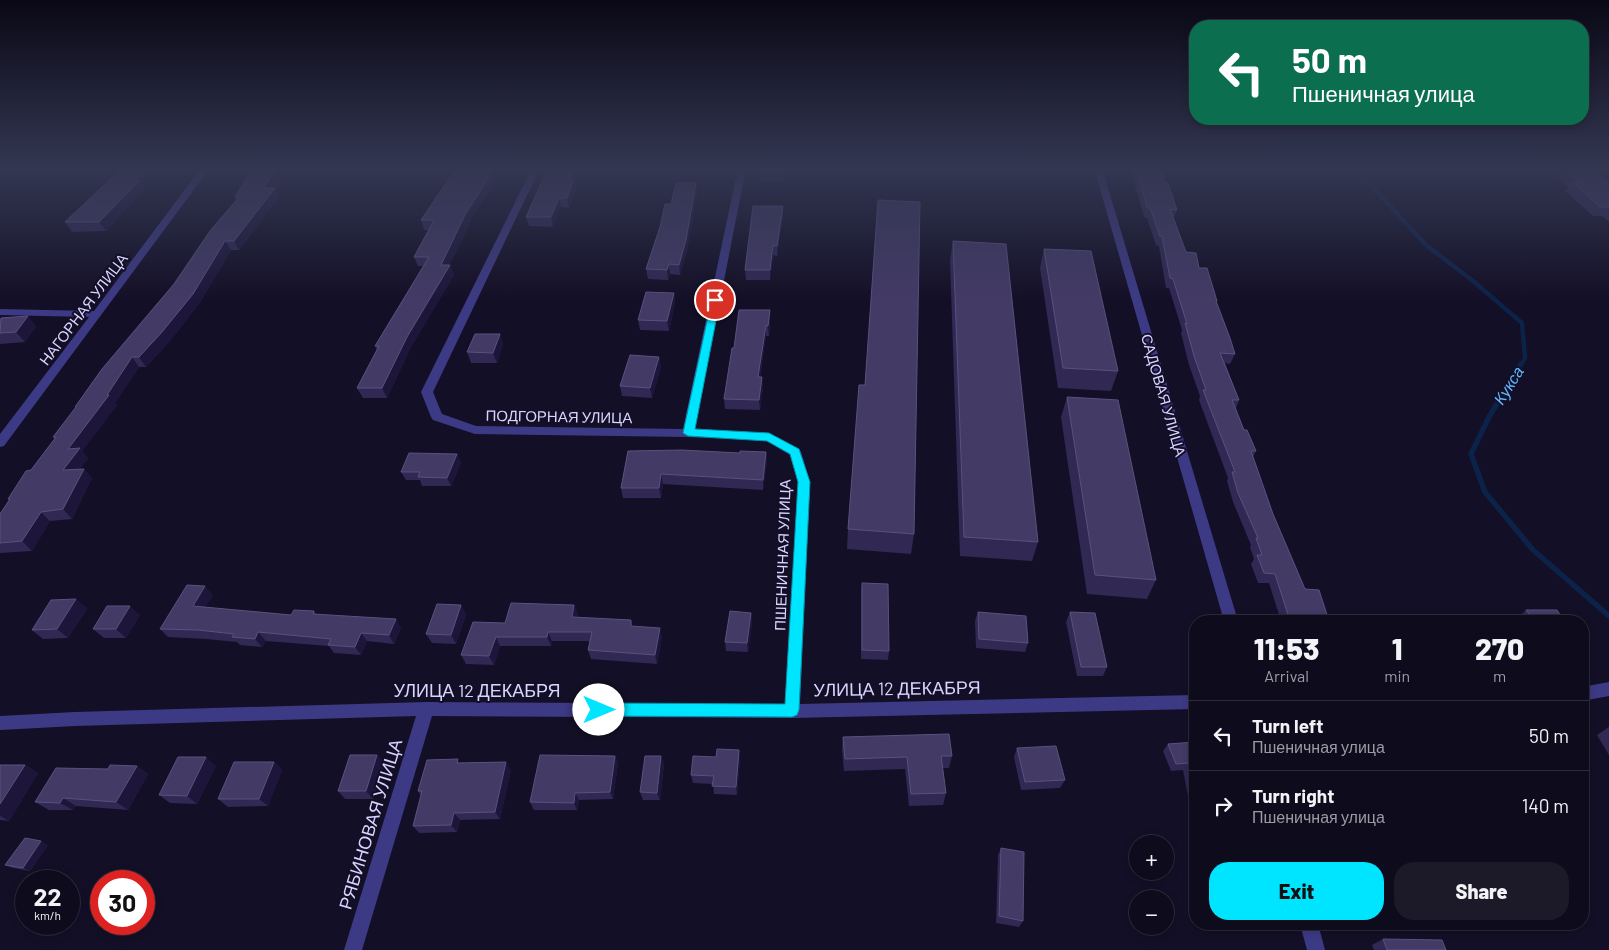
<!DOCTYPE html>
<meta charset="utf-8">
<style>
:root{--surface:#0e0b1c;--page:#1c1929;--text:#f1f3f6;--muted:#9b9ba3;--line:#2e2b3b;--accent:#00e5ff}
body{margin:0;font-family:Barlow,sans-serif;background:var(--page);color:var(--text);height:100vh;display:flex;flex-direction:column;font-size:19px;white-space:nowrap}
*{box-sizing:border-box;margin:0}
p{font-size:16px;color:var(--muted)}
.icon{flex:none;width:28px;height:28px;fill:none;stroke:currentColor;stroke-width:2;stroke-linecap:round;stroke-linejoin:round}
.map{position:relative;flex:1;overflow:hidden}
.side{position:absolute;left:1189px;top:615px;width:400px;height:315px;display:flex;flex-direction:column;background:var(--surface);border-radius:20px;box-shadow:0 2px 8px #0003,0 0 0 1px var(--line)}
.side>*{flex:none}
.hud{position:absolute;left:1189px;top:20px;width:400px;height:105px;border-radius:20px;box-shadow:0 2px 8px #0003,0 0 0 1px var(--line);background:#0b6e4f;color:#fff;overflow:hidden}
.controls{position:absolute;left:1129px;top:835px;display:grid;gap:10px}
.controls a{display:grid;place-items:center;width:45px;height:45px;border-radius:50%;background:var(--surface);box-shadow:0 2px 8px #0003,0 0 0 1px var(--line);font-size:25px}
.speed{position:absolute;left:15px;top:870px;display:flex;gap:10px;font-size:25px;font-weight:700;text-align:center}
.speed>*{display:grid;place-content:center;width:65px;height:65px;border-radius:50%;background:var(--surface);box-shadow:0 2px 8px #0003,0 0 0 1px var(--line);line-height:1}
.speed small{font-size:12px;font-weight:400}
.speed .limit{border:8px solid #d22;background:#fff;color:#111}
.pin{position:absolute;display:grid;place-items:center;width:42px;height:42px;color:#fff;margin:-21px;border:2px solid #fff;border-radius:50%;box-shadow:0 1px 5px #0007}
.me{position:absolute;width:55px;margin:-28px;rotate:90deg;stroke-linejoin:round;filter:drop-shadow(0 0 4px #0008)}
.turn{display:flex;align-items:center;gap:18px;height:105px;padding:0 20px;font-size:22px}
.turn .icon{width:65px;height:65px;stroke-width:2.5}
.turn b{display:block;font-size:35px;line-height:42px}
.eta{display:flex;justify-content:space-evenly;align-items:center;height:85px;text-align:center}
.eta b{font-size:30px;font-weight:800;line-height:35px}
.button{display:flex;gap:10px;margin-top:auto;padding:10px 20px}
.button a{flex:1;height:58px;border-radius:20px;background:var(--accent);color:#111;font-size:20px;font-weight:800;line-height:58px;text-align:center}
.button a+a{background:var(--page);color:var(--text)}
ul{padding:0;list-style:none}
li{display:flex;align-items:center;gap:15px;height:70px;padding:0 20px;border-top:1px solid var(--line)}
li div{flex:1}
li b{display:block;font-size:19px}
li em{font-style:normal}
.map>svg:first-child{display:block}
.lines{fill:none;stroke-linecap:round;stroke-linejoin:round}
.stream-far1{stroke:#0c2248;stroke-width:4.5}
.stream{stroke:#0c2248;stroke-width:5.5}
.street{fill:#3d3a85;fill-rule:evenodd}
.wall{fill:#312854}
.shaded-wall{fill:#1d163a}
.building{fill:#433a66;stroke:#5a527e}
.route{fill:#00e5ff;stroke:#0095a6}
.labels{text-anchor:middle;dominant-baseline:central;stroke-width:4;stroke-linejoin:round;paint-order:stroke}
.street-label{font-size:15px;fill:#d9d4ff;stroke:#130f26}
.water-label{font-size:16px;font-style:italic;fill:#62b6ff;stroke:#130f26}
.near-street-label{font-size:18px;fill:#d9d4ff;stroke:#130f26}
</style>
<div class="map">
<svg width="1609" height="950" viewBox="0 0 1609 950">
<rect width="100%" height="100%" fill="#130f26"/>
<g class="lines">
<path class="stream-far1" d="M1355,168l71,77 47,36 49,42 3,35 -4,7"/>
<path class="stream" d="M1521,364l-32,53 -18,37 14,38 48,58 76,66"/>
<path class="street" d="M201,168h9l-206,278 -4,1v-13l89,-117 -89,-2v-6l94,2z
M532,168h8l-107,224 9,22 34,12 207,3 55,-261h8l-51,261 74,4 30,16 2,3 9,30 -10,222 395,-9v14l-403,9 -360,-2 -70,234h-18l72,-234 -341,10 -75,4v-14l75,-4 351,-10 359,2 13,-222 -8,-27 -23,-14 -79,-4 -213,-3 -42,-14 -2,-3 -10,-25z
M1094,168h8l136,453h-14z
M1609,682v14l-27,5v-14z
M1300,924h18l7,26h-18z"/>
</g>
<path class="wall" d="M579,168l-4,14 1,7 -7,19 -8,-1 -8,20 -24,-1 -3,-9z
M786,168l-1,13h-26v-10z
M1130,168h32l3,15 12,27 -4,9 13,33 13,16 18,33 -1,2 19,51 -5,10 -5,-1 14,37 -3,8 8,22 12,21 -3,6 20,57 32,75 24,32h-48l-12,-38h-11l-7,-19 3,-5 -4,-12 1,-2 -18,-43 -6,-21 1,-3 -29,-78 1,-4 -11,-31 -8,-32 1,-3 -13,-42h-3l-7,-42 -3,-1 -9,-27 -3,-1z
M1551,168h40l18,15v39l-7,-6h-9l-28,-25 3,-4 -17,-15 1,-3z
M454,171l15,54 -20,40 5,10 -43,72 -24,51h-24l-6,-10 20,-38 -2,-4 48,-80h-5l-4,-9 15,-27h-5l-3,-10z
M158,173l-15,14 1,3 -38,41 -34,1 -7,-10 54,-48z
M696,183l1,9 -10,58 -7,25 -10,-1 -2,6 -20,-1 -2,-10 25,-65z
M275,188l5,9 -41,53h-8l-32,54 -30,38 -23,25h-7l-24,36 2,2 -35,46 6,7 -8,11h4l8,9 -20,41 -22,2 -18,30 -32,2v-39l9,-14 -1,-1 47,-59 -2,-3 23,-29 -1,-1 99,-123 63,-84 -2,-3z
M783,206v10l-6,40 -4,-1 -3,25h-24l-1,-10z
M953,241l85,301 -6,19 -72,-5 -10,-296z
M1044,249l74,122 -7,20 -53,-3 -18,-120z
M674,293l1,10 -6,28 -29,-1 -2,-10z
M770,310v10l-1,16h-3l-6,41 3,10 -3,23 -35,-1 -1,-10 10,-51z
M0,319l36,7 -11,16 -25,2z
M500,334l3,10 -6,19h-26l-4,-11z
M659,357l2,10 -9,31 -30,-2 -2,-10z
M865,385l49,149 -3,20 -64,-5 1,-20z
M1067,397l89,183 -9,19 -60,-5 -26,-177z
M628,451l112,2 26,-1 1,10 -4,28 -100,-6 -2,14h-38l-2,-10z
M457,454l4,9 -10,23h-29l-2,-6h-14l-5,-8z
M862,583l27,68 -1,9 -27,-1v-66z
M213,595l-8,12 86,8 23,-4 3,4 84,13 -7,16 -27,-3 -6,14 -27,-2 -5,-7 -63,-5 -4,6 -22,-2 -3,-3 -31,-3 -38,-2 -8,-8z
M76,599l11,10 -19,29 -25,1 -11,-9z
M461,605l5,10 -10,29 -24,-1 -6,-9z
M574,605l4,9 -1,3 54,3 1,6 30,11 -5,27 -66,-5 -3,-9 2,-9h-38l-1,5h-51l-6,19 -28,-1 -5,-9 44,-32z
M1526,610l38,11h-46l-2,-2z
M978,612l50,31 -3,9 -49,-4 -1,-27z
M1070,612l37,55 -4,9h-26l-11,-54z
M751,613l1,9 -4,30 -22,-1 -1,-9z
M140,615l-14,23h-22l-11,-9z
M1609,727v28l-12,-20z
M843,737l109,19 -3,12h-6l3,25 -3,12 -34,1 -4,-37 -61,2 -2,-22z
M1195,742v91l-12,-63 -12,1 -8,-20 5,-7z
M1017,748l48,32 -5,8 -39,2 -7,-33z
M739,750l1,8 -3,37 -23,-1 -1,-10 -20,-1 -2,-8z
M377,755l7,8 -11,36h-28l-7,-8z
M615,756l3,7 -5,36 -34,1 -2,10h-43l-4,-8z
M661,756l3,8 -4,36h-17l-3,-8z
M274,762l8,8 -14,36 -40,1 -10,-8z
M461,763l50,7 -11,49 -40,1 -3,12 -38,1 -6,-7 8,-30 -3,-5z
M0,765h25l13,8 -29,48 -9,-1z
M137,766l11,8 -20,36 -52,-4 -3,4h-24l-14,-8 73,-33z
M216,766l-19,38 -27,-1 -11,-8z
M48,845l-18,26 -17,-3 -8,-3z
M1001,848l22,73 -4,6 -23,-4 2,-68z
M1383,939l63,11h-72l-2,-5z"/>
<path class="shaded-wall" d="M148,168h7l3,5 -15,14 1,3 -38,41 -7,-9 35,-41z
M277,168h10l-12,20 5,9 -41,53 -5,-9z
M495,168h8l-34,57 -25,50 -3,-10 24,-50z
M574,168h5l-4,14 1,7 -7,19 -2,-10 3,-19z
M696,183l1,9 -10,58 -7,25 -1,-10z
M559,198l2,9 -8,20 -2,-10z
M783,206v10l-6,40v-10z
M225,241l6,9 -32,54 -30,38 -23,25 -7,-10z
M773,245v10l-3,25v-10z
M669,264l1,10 -2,6 -1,-10z
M450,265l4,10 -43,72 -24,51 -5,-10 25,-51z
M674,293l1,10 -6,28 -2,-10z
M770,310v10l-1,16 -1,-10z
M28,316l8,10 -11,16 -9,-10z
M766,325v11l-8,51v-10z
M500,334l3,10 -6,19 -4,-10z
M132,357l7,10 -24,36 2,2 -35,46 6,7 -16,22 -9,-10 5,-21 39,-54z
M659,357l2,10 -9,31 -2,-10z
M762,377l1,10 -3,23 -1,-10z
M766,452l1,10 -4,28v-10z
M457,454l4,9 -10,23 -4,-8z
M84,469l8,9 -20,41 -9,-10z
M661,474l2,10 -2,14 -2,-10z
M41,512l9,9 -18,30 -10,-10z
M205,586l8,9 -12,19 -8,-8z
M76,599l11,10 -19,29 -11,-9z
M461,605l5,10 -10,29 -5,-9z
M574,605l4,9 -3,12 -3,-9z
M130,606l10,9 -14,23 -10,-9z
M751,613l1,9 -4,30 -1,-9z
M396,619l5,9 -7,16 -5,-9z
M660,628l2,9 -5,27 -2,-9z
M258,632l8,9 -4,6 -7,-8z
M548,632l4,9 -1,5 -4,-9z
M361,633l6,8 -6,14 -6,-8z
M496,637l4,9 -6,19 -5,-9z
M739,750l1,8 -3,37 -1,-8z
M377,755l7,8 -11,36 -7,-8z
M615,756l3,7 -5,36 -3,-7z
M661,756l3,8 -4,36 -3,-7z
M206,757l10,9 -19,38 -10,-8z
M274,762l8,8 -14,36 -9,-7z
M506,762l5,8 -11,49 -5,-7z
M25,765l13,8 -29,48 -9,-5v-12z
M137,766l11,8 -20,36 -12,-8z
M575,793l4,7 -2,10 -3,-7z
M63,798l13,8 -3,4 -13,-7z
M454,813l6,7 -3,12 -6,-7z
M41,841l7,4 -18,26 -7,-3z"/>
<path class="building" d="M124,168h24l-14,13h5l-40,41h-34l51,-48h3z
M253,168h24l-13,20h11l-41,53h-9l-32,53 -31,38 -23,25h-7l-25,38h2l-41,54 12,-1 -17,22 21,-1 -21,40 -22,3 -19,29 -22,2v-29l10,-15h-2l18,-28 5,-1 25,-33h-3l23,-30h-1l27,-38 72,-85 36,-53 29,-34h-4z
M480,168h15l-30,47 -24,50h9l-43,72 -25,51h-25l22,-42h-4l54,-89h-15l20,-37h-13l33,-49 24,1z
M548,168h26l-4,11h4l-7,19h-8l-8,19h-25z
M759,168h26v4l-26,-1z
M1136,168h26l3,15h3l9,27 -7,-1 16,43 10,1 3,15h8l10,33h-1l14,37 5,16 -15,-1 19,47h-7l12,30h3l9,21h-5l22,63 32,75 14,1 10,31h-39l-15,-47 -11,-1 -7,-18h5l-6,-17h2l-20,-45 -6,-21h3l-32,-82h3l-12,-34 -9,-33 2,1 -14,-45 -3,-1 -8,-42h-2l-10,-28h-3z
M1563,168h28l18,15v24h-9l-28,-25h7z
M676,183h20l-10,57 -7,25 -10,-1 -2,6 -21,-1 14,-42 5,-23h6z
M878,200l42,2 -6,332 -66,-5 11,-144h6z
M753,206h30l-6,40 -4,-1 -3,25h-25z
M953,241l53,3 32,298 -74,-5z
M1044,249l47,2 27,120 -55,-3z
M646,292l28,1 -7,28 -29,-1z
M739,310h31l-2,16 -2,-1 -8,52h4l-3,23 -35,-1 8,-51h2z
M28,316l-12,16 -16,1 1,-15z
M475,334h25l-7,19 -26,-1z
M630,355l29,2 -9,31 -30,-2z
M1067,397l51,3 38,180 -61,-5z
M682,450l58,3v-2l26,1 -3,28 -102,-6 -2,14h-38l7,-37z
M409,453l48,1 -10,24 -29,-1 2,-5h-19z
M862,583l26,1 1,67 -27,-1z
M187,585l18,1 -12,20 98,9 3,-5 20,1 -1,3 83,5 -7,16 -28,-2 -6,14 -27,-2 3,-6 -73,-7 -3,7 -23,-2 2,-3 -36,-4 -38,-1z
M76,599l-19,30 -25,1 19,-30z
M511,603l63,2 -2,12 59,3v6l29,2 -5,27 -67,-5 4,-18h-44l-1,5h-51l-7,19 -28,-1 12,-33 32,1z
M437,604l24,1 -10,30 -25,-1z
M107,606h23l-14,23h-23z
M1526,610h31l7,11h-30z
M730,611l21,2 -4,30 -22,-1z
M978,612l48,4 2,27 -49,-4z
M1070,612l25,1 12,54h-26z
M949,734l3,22h-11l5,37 -35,1 -4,-37 -62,2 -2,-22z
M1195,742v54l-6,-33 -13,1 -8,-20z
M1056,746l9,34 -40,2 -8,-34z
M717,749l22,1 -3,37 -24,-1 2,-10 -23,-1 2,-19 23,1z
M350,755h27l-11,36h-28z
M540,755l75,1 -5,36 -35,1 -1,10 -44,-1z
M645,756h16l-4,37 -17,-1z
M178,757h28l-19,39 -28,-1z
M458,759l-1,4 49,-1 -11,50 -41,1 -3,12 -38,1 9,-35h-4l9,-31z
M234,762h40l-15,37h-41z
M0,765h25l-25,39z
M110,765l27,1 -21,36 -53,-4 -3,5 -25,-1 21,-34 52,1z
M25,838l16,3 -18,27 -18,-3z
M1001,848l23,4 -1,69 -24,-5z
M1383,939l59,1 4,10h-59z"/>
<linearGradient id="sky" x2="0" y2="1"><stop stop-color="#0a0815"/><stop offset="0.56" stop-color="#333752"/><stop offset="1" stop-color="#333752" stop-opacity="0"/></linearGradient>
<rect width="1609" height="301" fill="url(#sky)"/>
<path class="route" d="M712,298h3l5,2 -25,129 74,4 30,16 11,33 -11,228 -2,5 -5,2 -193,-1 -5,-2 -2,-4 2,-5 5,-2 186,1 13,-222 -8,-28 -23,-13 -79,-5 -5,-3z"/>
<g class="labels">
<g class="street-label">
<text transform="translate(83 309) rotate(-53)">НАГОРНАЯ УЛИЦА</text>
<text transform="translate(1164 395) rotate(74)">САДОВАЯ УЛИЦА</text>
<text transform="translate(559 416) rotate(1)">ПОДГОРНАЯ УЛИЦА</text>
<text transform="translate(782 555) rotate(-88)">ПШЕНИЧНАЯ УЛИЦА</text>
</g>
<g class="water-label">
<text transform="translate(1508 385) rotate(-58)">Кукса</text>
</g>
<g class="near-street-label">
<text transform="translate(897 688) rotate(-1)">УЛИЦА 12 ДЕКАБРЯ</text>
<text x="477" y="690">УЛИЦА 12 ДЕКАБРЯ</text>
<text transform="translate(370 824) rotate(-73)">РЯБИНОВАЯ УЛИЦА</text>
</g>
</g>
</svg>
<div class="controls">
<a>+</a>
<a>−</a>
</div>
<div class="speed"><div>22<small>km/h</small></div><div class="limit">30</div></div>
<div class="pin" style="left:715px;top:300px;background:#d93025"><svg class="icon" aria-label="arrive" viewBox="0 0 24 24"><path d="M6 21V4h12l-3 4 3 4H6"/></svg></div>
<svg class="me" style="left:599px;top:710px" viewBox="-20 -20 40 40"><circle r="19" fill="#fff"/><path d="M0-13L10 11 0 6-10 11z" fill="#00e5ff"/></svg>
<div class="hud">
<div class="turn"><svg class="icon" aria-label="left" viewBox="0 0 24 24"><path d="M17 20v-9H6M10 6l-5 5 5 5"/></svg><div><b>50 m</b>Пшеничная улица</div></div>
</div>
<section class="side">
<div class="eta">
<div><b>11:53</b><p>Arrival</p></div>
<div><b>1</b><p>min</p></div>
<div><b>270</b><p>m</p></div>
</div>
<ul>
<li><svg class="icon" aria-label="left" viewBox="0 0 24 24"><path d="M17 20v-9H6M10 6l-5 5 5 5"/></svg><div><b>Turn left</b><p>Пшеничная улица</p></div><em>50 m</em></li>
<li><svg class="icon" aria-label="right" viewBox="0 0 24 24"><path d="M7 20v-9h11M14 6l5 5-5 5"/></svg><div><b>Turn right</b><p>Пшеничная улица</p></div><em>140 m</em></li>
</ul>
<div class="button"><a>Exit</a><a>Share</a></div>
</section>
</div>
